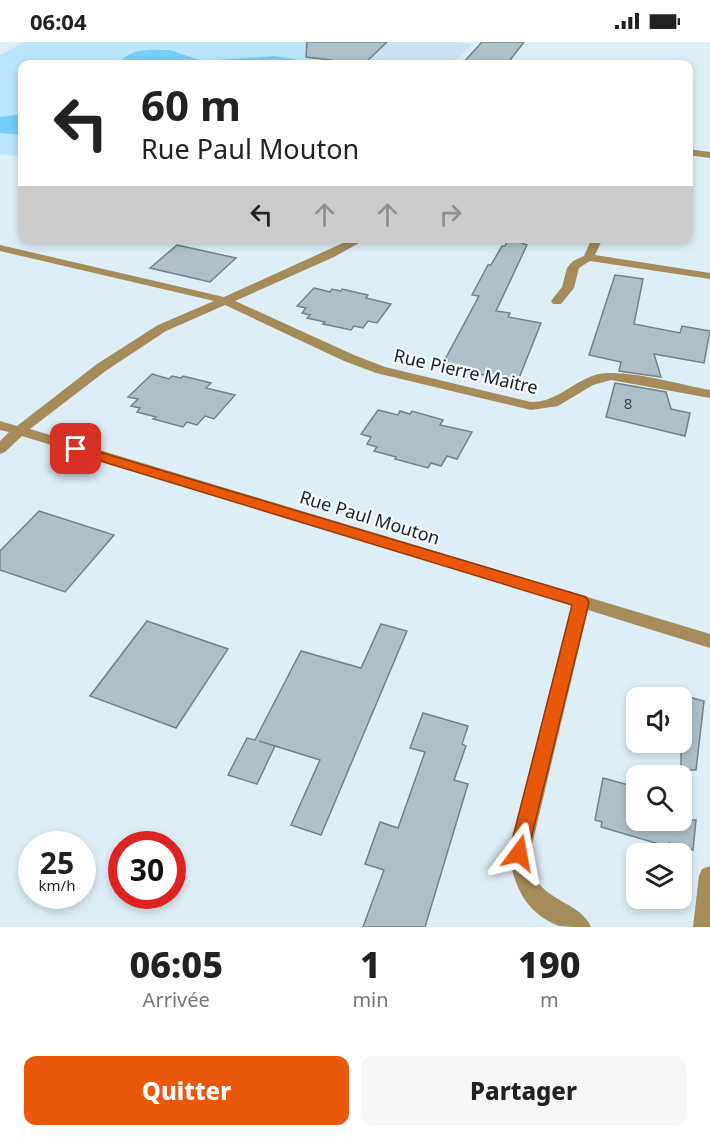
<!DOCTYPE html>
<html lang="fr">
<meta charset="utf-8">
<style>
:root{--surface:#fff;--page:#f6f6f6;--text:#222;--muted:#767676;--accent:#ea580c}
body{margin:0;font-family:"Noto Sans",sans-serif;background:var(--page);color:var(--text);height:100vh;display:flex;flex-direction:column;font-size:22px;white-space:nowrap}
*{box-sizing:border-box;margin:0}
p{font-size:20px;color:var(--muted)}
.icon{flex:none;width:33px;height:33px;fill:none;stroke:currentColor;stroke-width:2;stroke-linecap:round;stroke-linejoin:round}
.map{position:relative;height:885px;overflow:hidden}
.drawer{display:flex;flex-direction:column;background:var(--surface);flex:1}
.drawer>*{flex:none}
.hud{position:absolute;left:18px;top:18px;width:675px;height:183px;border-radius:12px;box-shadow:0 3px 9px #0003;background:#fff;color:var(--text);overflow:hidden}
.controls{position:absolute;left:626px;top:645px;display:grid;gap:12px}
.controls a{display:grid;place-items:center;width:66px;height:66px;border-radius:12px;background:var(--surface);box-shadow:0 3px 9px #0003;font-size:30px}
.speed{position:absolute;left:18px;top:789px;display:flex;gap:12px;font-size:30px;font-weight:700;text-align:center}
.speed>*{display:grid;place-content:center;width:78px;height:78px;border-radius:50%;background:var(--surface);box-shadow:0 3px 9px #0003;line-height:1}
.speed small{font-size:15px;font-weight:400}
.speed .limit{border:9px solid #d22;background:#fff;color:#111}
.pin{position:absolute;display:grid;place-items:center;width:51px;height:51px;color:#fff;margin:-26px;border-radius:12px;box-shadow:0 3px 9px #0006}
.me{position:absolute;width:66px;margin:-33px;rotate:13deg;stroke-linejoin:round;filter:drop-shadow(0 0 4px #0008)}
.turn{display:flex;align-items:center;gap:21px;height:126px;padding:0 24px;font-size:27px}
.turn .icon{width:78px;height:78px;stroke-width:2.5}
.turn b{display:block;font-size:42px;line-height:51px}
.lanes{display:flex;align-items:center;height:57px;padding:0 24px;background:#0003;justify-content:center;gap:30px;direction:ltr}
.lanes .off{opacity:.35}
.eta{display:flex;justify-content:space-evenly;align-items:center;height:102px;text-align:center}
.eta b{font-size:36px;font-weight:800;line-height:42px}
.action{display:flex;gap:12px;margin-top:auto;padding:12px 24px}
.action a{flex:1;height:69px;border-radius:12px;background:var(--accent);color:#fff;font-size:24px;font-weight:800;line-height:69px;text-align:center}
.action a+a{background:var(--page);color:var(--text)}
.status{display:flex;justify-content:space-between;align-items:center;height:42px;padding:0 30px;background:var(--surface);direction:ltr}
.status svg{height:16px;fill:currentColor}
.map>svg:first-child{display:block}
.built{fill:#cbe3f0}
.green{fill:#bbe5fb}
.water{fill:#76cef9}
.building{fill:#b0c0c8;stroke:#74828a;stroke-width:1.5}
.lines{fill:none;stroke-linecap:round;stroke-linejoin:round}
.street{fill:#a58c5a;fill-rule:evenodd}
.route{fill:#ea580c;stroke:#983908;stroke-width:1.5}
.labels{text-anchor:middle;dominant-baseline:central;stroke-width:4.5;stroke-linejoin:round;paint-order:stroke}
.number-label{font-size:15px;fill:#40484c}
.street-label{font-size:18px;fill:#1a2023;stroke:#f3fafd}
</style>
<div class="status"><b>06:04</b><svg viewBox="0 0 49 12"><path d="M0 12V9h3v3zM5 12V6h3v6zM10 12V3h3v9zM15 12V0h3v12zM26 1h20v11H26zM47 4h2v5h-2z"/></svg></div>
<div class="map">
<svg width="710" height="885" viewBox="0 0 710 885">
<rect width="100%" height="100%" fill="#deeef7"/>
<path class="built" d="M341,0h118l12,3 -19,19h-119l-12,-5z"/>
<path class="green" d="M25,0h316l-20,17 12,5h-311v93l-22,-3v-99z"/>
<path class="water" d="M170,8l32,11 73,-5 46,8h-196l-4,-3c11,-14 33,-11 49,-11z
M22,72v21l-22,-2v-16z"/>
<path class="building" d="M307,0h80l-23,22 -58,-7z
M482,0h42l-17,22h-45z
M509,196l18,7 -31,66 14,2 -2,4 33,6 -24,60 -75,-18 37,-69 -7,-1 16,-30h3l11,-19h3z
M177,203l59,13 -26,24 -60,-14z
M615,233l28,4 -9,45 46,9 2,-7 28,5 -6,32 -50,-9 7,23 -42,-6 2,-9 -32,-7z
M314,246l16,4 2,-3 9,2 1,-2 26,6 -2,3 25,6 -14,19 -9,-2 -5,7 -9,-2 -3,4 -28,-6 2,-2 -18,-4 3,-3 -8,-2 4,-5 -9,-2z
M152,332l17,5 3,-3 9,2 2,-2 28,7 -5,5 29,7 -21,24 -9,-3 -8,9 -10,-3 -4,5 -30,-8 3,-2 -19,-5 3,-4 -9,-2 7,-7 -10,-2z
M615,341l51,9 5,17 19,4 -5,23 -79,-19z
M378,368l20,5 2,-4 10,3 2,-3 31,9 -3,5 32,7 -15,27 -10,-3 -6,10 -10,-3 -3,5 -33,-9 1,-2 -22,-6 3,-4 -10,-3 4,-7 -10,-3z
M39,469l75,24 -49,57 -65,-22v-19z
M147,579l81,28 -52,79 -86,-32z
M381,582l26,7 -86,204 -30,-10 29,-65 -61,-19 16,5 -18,38 -29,-9 19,-37 8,2 46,-89 60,17z
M681,653l23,6 -8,69h-15z
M423,671l45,13 -6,18 4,2 -12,34 14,4 -43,143h-62l21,-57 -19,-6 15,-42 18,6 27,-76 -15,-4z
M603,736l33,9v33h60l-3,30 -24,-7v4l-68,-20 1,-5 -7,-2z"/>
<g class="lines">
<path class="street" d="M688,107l22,3v6l-22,-3z
M354,196h14l-34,19 -99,44 119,54 31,12 146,35c26,0 40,-19 64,-27 25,-8 87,10 115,15v8l-99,-18 -18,5 -35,21 -27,4 -155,-37 -32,-12 -119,-56 -59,26 -59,39 -77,59 680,205v14l-122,-38 -58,243c1,7 2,17 5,24 11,24 47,27 56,50 -9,0 -24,0 -32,-1 -35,-14 -44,-40 -51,-73l64,-248 -550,-169 -17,16 -5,2v-13l9,-9 -9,-2v-9l17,5 80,-62 61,-39 56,-24 -214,-50v-6l224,52z
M592,196h11l-8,17 115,18v6l-120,-18 -11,7 -5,20 -13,16h-8l-2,-3 11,-14 5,-19 6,-7 11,-5z
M710,824v61h-17l6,-51 3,-7z"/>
</g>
<path class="route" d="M76,403l510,152 3,5 -63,257 -7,3 -7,-3 -3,-6 63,-248 -501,-153 -2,-3z"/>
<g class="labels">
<g class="number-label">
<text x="628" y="361">8</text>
</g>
<g class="street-label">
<text transform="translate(466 329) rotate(13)">Rue Pierre Maitre</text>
<text transform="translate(370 475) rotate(17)">Rue Paul Mouton</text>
</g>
</g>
</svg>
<div class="controls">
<a><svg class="icon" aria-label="sound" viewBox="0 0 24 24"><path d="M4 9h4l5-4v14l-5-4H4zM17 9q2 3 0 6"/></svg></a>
<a><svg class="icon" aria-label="search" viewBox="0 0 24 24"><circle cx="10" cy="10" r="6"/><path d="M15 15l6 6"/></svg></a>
<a><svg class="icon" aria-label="layers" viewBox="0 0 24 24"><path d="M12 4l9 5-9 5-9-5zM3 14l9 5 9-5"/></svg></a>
</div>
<div class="speed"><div>25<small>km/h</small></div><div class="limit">30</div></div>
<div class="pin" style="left:76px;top:407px;background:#d93025"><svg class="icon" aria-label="arrive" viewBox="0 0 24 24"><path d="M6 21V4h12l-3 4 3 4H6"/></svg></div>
<svg class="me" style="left:519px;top:811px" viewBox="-20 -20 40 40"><path d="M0-17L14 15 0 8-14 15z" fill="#ea580c" stroke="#fff" stroke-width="4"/></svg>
<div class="hud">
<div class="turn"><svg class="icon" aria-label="left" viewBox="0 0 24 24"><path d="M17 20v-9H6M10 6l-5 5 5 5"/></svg><div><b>60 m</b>Rue Paul Mouton</div></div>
<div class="lanes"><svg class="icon" aria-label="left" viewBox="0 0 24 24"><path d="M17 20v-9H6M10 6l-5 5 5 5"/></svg><svg class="icon off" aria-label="ahead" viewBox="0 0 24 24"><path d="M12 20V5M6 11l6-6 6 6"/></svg><svg class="icon off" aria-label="ahead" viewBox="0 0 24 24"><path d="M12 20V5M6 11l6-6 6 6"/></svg><svg class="icon off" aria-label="right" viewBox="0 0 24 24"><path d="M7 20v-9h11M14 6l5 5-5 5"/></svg></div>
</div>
</div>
<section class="drawer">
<div class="eta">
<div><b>06:05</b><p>Arrivée</p></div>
<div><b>1</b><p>min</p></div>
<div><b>190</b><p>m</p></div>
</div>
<div class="action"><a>Quitter</a><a>Partager</a></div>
</section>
